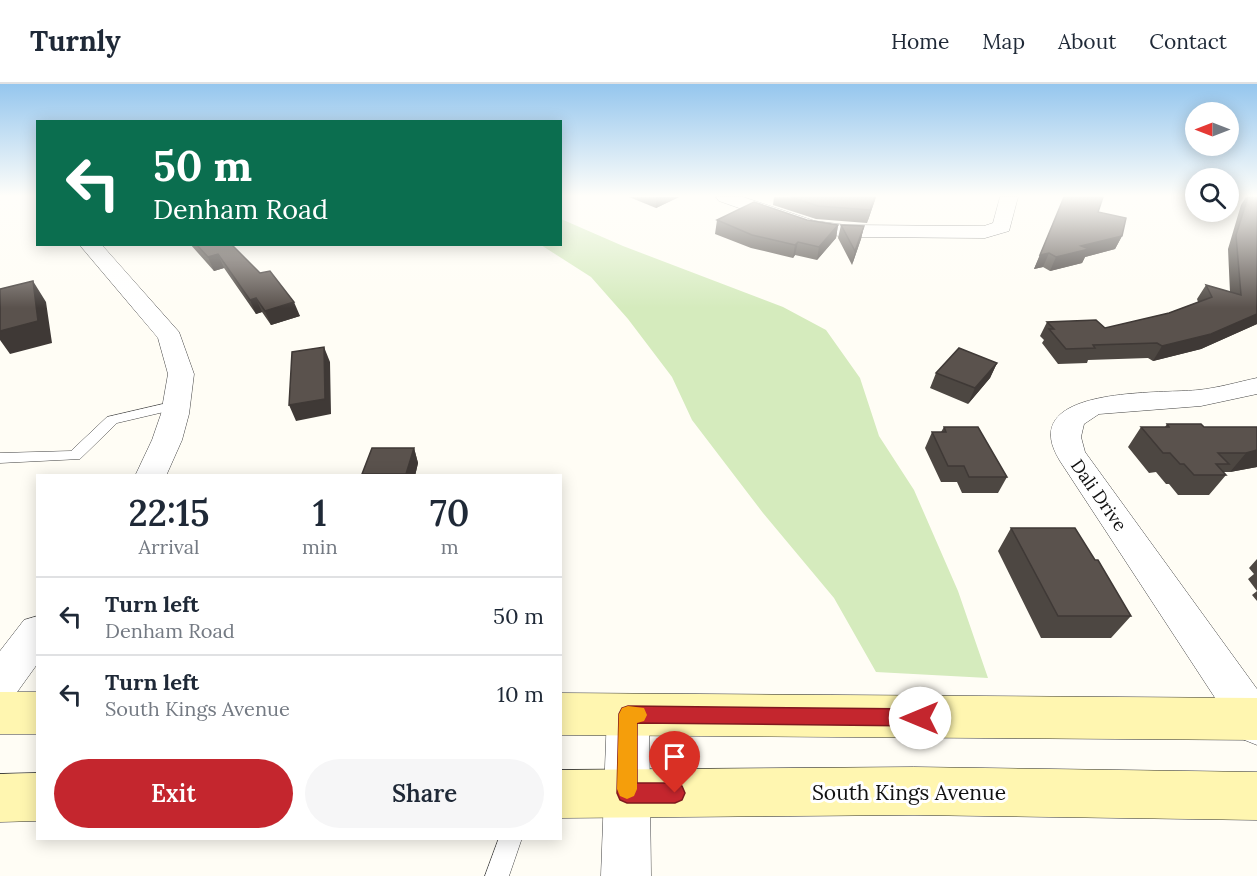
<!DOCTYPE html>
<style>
:root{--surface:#fff;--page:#f6f6f7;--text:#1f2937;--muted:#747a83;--line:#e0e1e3;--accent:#c4262e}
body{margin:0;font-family:Lora,serif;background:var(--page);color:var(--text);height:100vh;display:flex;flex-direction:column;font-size:22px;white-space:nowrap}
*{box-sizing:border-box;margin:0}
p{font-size:20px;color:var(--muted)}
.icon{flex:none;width:33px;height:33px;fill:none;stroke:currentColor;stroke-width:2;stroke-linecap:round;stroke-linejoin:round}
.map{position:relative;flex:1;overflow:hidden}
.side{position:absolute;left:36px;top:390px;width:526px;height:366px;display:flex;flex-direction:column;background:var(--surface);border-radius:0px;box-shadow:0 3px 15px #0003}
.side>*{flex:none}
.top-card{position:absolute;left:36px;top:36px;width:526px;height:126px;border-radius:0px;box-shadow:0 3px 15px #0003;background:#0b6e4f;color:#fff;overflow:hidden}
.needle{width:39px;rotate:270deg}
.tools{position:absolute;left:1185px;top:18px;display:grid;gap:12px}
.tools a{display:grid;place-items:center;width:54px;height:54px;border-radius:50%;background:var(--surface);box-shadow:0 3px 15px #0003;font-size:30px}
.pin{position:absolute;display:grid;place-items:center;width:51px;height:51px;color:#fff;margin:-62px -26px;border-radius:50% 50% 50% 0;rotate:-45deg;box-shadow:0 0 6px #0007}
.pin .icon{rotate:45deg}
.me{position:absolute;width:66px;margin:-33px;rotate:270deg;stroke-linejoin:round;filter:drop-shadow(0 0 4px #0008)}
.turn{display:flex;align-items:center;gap:21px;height:126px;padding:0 18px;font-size:27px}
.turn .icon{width:78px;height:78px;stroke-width:2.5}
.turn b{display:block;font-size:42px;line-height:51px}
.eta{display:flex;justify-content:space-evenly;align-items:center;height:102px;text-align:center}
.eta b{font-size:36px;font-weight:600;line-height:42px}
.primary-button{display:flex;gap:12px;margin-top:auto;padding:12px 18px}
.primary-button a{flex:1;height:69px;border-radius:36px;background:var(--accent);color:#fff;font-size:24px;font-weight:600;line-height:69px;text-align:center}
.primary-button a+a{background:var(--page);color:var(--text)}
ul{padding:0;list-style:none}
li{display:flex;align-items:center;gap:18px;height:78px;padding:0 18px;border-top:2px solid var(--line)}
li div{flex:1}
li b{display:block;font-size:22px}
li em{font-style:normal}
header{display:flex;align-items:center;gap:36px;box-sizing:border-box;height:84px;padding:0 30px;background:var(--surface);border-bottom:2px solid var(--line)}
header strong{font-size:28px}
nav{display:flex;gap:33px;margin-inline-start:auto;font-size:21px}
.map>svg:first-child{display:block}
.green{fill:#d5ebbd}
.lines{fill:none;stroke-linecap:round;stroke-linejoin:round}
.service-casing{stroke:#444;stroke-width:1}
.minor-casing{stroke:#444;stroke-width:1}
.secondary-casing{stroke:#333;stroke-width:1}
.service{fill:#fff;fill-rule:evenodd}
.minor{fill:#fff;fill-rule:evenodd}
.secondary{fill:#fff6b0;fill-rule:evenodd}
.wall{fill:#4d4742}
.shaded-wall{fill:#3f3936}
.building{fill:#5a524d;stroke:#3f3936;stroke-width:1.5}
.route{fill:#c4262e;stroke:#7f191e;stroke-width:1.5}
.slow{fill:#f59e0b}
.labels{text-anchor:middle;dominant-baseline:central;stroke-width:6;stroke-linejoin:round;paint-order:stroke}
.street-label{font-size:18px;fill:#111;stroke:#fff}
.near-street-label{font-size:21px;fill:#111;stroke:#fff}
</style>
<header>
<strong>Turnly</strong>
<nav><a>Home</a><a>Map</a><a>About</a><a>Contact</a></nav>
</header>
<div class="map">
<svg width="1257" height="792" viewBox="0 0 1257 792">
<rect width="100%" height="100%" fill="#fffdf5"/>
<path class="green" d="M561,135l62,27 160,61 43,23 34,48 19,58 35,54 44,101 30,87 -112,-6 -42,-74 -71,-85 -71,-93 -20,-43 -44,-58 -37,-42 -50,-32 20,-1z"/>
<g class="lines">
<g class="service-casing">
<path id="service" d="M176,317l7,4 -2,3 -64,15 -37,36 -80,4v-10l71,-2 36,-34z
M499,754h23l-13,38h-24z"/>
</g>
<g class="minor-casing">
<path id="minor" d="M716,113h27l72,24 31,4 138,1 9,-3 7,-26h18l-9,34 -24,7 -139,-1 -41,-6 -86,-30z
M79,160h22l78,88 15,42 -5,40 -7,26 -16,36h-31l17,-36 9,-26 7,-40 -10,-36z
M1257,294v16l-56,12 -102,8 -15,10 -3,13 4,15 172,237v56l-15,-6 -182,-278c-47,-76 101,-67 138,-71 20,-2 40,-8 59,-12z
M38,532v47l-23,32 -15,6v-50l24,-31z
M628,610l15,6 6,14 2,162h-50l6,-162 6,-14z"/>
</g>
<g class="secondary-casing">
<path id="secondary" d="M0,608h38v42h-38z
M561,609l696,5v42l-696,-5z
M914,683l343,5v48l-343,-5 -353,3v-48z
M38,689v48l-38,1v-48z"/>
</g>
<use href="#service" class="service"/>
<use href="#minor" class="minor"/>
<use href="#secondary" class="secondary"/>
</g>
<path class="wall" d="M629,113h50l-23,11z
M774,113h102l-9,26 -51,-4 -43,-14z
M1064,113l34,15 24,24 -7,13 -30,8 -3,6 -32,8 -7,-4 -9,2z
M1246,113h11v127l-56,25 -48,12 -5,-3 -60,2 -1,3 -29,1 -16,-21 2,-3 -4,-4 7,-14 58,6 64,-15 29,-11 -1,-3 9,-14 24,7 -2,-43 13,-44z
M717,136h90l31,5 -2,13 -19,22 -22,-5 -2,3 -42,-10 -36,-14z
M841,141l23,1 -3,13 -9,26 -14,-27z
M190,160h41l69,72 -29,9 -9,-13 -6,2 -32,-46 -10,3z
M997,279l-7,15 -22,26 -38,-16 6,-15z
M1167,340l37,3h53v40l-27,5h-7l3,3 -17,20h-31l-9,-11h-3l-10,-12 -7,1 -21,-26 13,-20h24z
M944,343l63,50 -9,16h-36l-5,-11h-16l-16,-34 7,-16h9z
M414,364l4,15 -3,13h-52l-1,-2z
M1011,444l120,88 -20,22h-70l-43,-87z
M1257,475v32l-9,-12 6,-5 -5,-6z
M1257,507v10l-5,-6z"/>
<path class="shaded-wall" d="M656,113h23l-23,11z
M875,113h1l-9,26 3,-13z
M838,141l-2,13 -19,22 2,-13z
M864,142l-3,13 -9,26 3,-14z
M1122,152l-7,13 -30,8 -3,6 -32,8 6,-14 25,-11z
M798,158l-3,13 -2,3 2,-13z
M1049,169l-6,14 -9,2 6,-14z
M218,170l6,14 -10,3 -6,-14z
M33,197l13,21 6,41 -42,11 -10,-14v-17z
M256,214l6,14 -6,2 -6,-14z
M294,218l6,14 -29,9 -6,-14z
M1257,230v10l-56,25 -48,12 9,-15z
M324,263l6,15 1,52 -35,7 -7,-16z
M997,279l-7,15 -22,26 7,-16z
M414,364l4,15 -3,13h-8l-1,-2z
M1257,366v17l-27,5 16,-19z"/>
<path class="building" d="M791,113h84l-5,13 -52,-4z
M1064,113h39l-5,15 28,6 -4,18 -41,10 8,3 -33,8 -7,-4 -9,2z
M1248,113h9v117l-46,20 -49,12 -5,-3 -64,2 2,3 -29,1 -17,-20h5l-7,-7 49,-2 9,8 64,-15 43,-16 -6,-12 35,10 -5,-60z
M754,118l53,18 31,5 -19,22 -21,-5 -3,3 -43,-10 -35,-15z
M841,141l23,1 -9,25z
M196,160h35l29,29 10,-2 24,31 -29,9 -9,-13 -6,2 -32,-46 -10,3z
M33,197l5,40 -38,10v-42z
M324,263l1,52 -36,6 3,-53z
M959,264l38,15 -22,25 -39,-15z
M1167,340h34l3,3h53v23l-11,3h-28l11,11h-13l10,11h-32l-10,-11h-4l-10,-11h-7l-22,-26h28z
M944,343h34l29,50h-38l-5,-11h-16l-16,-34h14z
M372,364h42l-8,26h-44z
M1011,444h64l20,32h3l33,56h-73z"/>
<linearGradient id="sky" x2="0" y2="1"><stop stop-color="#95c6ee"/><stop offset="0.5" stop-color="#fffefa"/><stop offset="1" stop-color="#fffefa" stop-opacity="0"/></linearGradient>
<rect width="1257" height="224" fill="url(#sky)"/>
<path class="route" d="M628,622l292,3 7,2 3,7 -3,6 -7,2 -283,-3v60h38l7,3 3,7 -3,7 -7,3h-48l-7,-3 -3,-7 2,-79 3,-6z"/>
<path class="slow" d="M628,622l16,2 3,7 -3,6 -7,2v66l-3,7 -7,3 -7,-3 -3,-7 2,-75 3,-6z"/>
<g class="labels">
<g class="street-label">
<text transform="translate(1099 411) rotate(55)">Dali Drive</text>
</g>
<g class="near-street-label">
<text x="909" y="708">South Kings Avenue</text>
</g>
</g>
</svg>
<div class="tools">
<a><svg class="needle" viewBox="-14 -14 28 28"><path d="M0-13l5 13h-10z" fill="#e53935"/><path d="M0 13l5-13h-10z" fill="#747a83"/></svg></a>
<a><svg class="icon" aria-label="search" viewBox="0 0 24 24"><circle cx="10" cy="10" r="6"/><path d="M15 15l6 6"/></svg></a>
</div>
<div class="pin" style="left:675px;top:709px;background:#d93025"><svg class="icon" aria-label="arrive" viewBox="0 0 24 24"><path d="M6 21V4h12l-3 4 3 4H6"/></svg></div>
<svg class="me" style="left:920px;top:634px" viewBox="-20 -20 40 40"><circle r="19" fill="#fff"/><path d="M0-13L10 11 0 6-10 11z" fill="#c4262e"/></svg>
<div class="top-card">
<div class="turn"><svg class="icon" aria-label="left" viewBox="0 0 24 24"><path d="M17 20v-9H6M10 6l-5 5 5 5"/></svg><div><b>50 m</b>Denham Road</div></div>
</div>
<section class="side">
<div class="eta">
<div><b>22:15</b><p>Arrival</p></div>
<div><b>1</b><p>min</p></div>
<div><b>70</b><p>m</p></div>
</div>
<ul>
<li><svg class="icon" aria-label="left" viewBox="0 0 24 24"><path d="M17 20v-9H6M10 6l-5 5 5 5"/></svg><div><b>Turn left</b><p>Denham Road</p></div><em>50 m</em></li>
<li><svg class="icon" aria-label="left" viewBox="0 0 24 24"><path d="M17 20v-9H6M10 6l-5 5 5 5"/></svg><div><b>Turn left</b><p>South Kings Avenue</p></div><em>10 m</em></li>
</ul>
<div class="primary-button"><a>Exit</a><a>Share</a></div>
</section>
</div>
